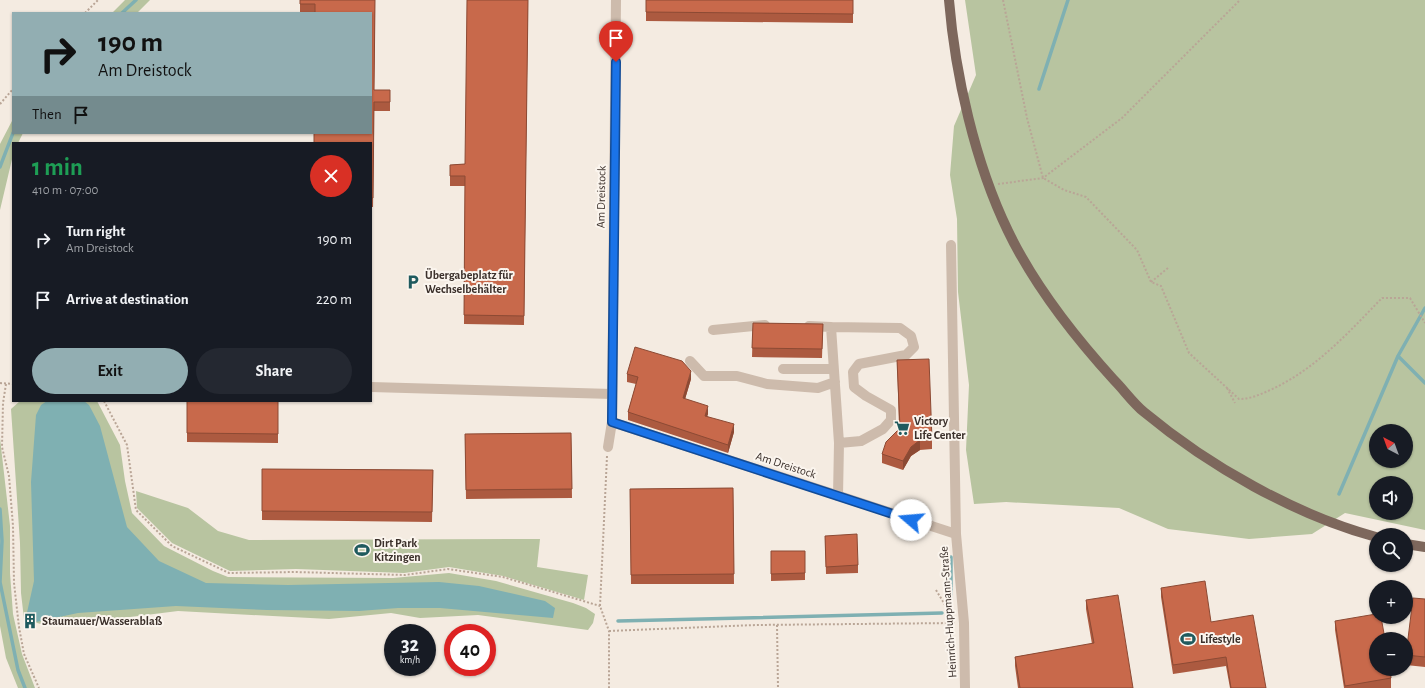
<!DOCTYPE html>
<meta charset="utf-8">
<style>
:root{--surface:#171b24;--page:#242831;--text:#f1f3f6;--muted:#9ea1a6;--accent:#92aeb2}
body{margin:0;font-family:"Alegreya Sans",sans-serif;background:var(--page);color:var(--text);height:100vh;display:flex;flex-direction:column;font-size:15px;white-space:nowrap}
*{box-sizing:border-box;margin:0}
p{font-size:13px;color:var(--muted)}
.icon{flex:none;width:22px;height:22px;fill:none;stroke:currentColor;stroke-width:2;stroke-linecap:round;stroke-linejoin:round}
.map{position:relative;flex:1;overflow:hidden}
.details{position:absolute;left:12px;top:142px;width:360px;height:260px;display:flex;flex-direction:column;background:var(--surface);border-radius:0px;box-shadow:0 1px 3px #0004}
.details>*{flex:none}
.guide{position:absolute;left:12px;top:12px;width:360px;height:122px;border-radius:0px;box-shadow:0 1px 3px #0004;background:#92aeb2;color:#111;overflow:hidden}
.needle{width:26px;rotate:319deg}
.tools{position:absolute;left:1369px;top:424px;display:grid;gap:8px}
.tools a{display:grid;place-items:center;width:44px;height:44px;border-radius:50%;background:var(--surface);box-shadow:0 1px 3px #0004;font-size:20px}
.speed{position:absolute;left:384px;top:624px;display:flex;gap:8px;font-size:20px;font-weight:700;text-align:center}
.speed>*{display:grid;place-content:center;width:52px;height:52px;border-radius:50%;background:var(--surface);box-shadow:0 1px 3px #0004;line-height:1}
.speed small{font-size:10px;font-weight:400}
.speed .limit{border:6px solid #d22;background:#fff;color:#111}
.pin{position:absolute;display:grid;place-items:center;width:34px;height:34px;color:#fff;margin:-41px -17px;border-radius:50% 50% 50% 0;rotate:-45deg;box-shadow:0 0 4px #0007}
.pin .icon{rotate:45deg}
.me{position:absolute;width:44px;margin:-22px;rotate:288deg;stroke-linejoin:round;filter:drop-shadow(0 0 3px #0008)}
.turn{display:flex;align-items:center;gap:14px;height:84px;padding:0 20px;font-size:18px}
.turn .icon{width:52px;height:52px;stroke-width:2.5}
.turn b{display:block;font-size:28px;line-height:34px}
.then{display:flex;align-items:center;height:38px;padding:0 20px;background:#0003;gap:8px;font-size:15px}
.round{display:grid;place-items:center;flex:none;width:42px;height:42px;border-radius:21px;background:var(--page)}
.summary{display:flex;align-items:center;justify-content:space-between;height:68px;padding:0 20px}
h1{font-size:24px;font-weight:600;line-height:30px;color:#1e9e55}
.primary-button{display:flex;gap:8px;margin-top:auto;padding:8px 20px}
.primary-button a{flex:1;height:46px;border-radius:24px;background:var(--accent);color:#111;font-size:16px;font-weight:600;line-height:46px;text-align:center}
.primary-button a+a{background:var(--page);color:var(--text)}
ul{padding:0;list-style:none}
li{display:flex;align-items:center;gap:12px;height:60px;padding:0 20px}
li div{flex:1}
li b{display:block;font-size:15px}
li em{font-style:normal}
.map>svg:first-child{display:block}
.green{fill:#b8c4a0;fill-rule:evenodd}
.water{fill:#7fb0b2}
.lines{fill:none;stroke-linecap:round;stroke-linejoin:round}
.stream{stroke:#7fb0b2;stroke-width:3.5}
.path{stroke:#b9a596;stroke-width:2;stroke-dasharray:2 2;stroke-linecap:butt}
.minor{stroke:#cdbbac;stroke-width:10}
.major{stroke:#7d675c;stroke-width:10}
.wall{fill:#ac5a40}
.shaded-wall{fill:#8c4a34}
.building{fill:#c8694b;stroke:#8c4a34}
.route-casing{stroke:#114b97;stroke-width:10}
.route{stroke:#1a73e8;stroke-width:7}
.labels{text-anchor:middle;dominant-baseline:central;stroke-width:4;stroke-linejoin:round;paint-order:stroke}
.street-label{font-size:12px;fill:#3b302b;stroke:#fbf5ee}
.poi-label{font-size:12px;font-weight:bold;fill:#3b302b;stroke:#fbf5ee;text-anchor:start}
</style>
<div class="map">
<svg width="1425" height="688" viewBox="0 0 1425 688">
<rect width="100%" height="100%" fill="#f4ebe1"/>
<path class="green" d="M125,0h25l-13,13h-25z
M965,0h460v530l-80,-17 -33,21 -63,5 -81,-10 -49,-21 -113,-6 -32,2 -8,-54 3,-65 -11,-93 -1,-73 -7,-44 4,-49 22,-51zM1376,431h30v30h-30zM1376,483h30v30h-30z
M13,119v14h10l-5,10h-5v12l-13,55v-66z
M20,401h77l23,44 5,36 7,32 32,33 49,25 15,6 165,1 56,-5 47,8 77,22 13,5 9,6 -2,9 -5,7 -110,-15 -58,3 -29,-5 -62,6 -151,-8 -112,14h-22l-20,-6 -3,-26 -1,-50 -9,-134z
M0,438l10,88v47l3,41 9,40 13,34h-17l-12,-30 -6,-32z
M136,491l52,17 30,23 31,9 291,-1 -3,28 51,8 -4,25 -81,-24 -54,-9 -45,6 -108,-4 -66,2 -58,-28 -35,-35z"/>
<path class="water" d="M47,401h37l5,4 11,21 27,101 32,34 47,22 82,2 151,-3 40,4 66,15 10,7 -2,10 -113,-10h-42l-39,3 -92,-1 -91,-4 -98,7 -42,9 -10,-5 8,-36 -3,-99 5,-67 5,-10z"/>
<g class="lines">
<path class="stream" d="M122,13l14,-13
M1039,89l29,-89
M0,167l13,-34
M1398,356l27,27
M1339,494l59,-138 27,-48
M0,509l2,32 -2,41 18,88 7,18
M951,557v46
M618,621l324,-8"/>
<path class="path" d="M1003,0l24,118 16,60 21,12 22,7 51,53 14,32 10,4 28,67 50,46c11,0 20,-4 29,-8 46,-20 80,-58 114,-93h28l15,25
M85,13l13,-13
M0,104l13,-15
M998,184l45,-6 79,-60 118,-118
M1151,282l17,-14
M0,383l13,1
M6,384l-3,19 -1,44 7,29 4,50 1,57 5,44 5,27 15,34
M1227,388l8,15
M104,401l23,44 9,65 36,36 57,27 66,-1 110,3 43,-6 55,8 97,29
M607,456l-7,150 9,25v57
M936,590l17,28
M777,625l1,63
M609,631l147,-6 199,-2"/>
<path class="minor" d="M616,0l-4,422 344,112
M951,245l5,289 8,89 1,65
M809,326l22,1 8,116 -1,53
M831,327l69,1 11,8 3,11 -8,8 -47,9 -6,8 1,15 12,9 25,14v10l-8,9 -22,12 -22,2
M713,330l52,-5
M690,361l14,15h33l30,8 51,4 17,-6
M783,369h50
M371,387l241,7
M608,447l4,-25"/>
<path class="major" d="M949,0c6,74 26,163 59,231 26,54 65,104 106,149 10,10 19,23 30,32 65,54 151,103 232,125
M1406,544l19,3"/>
</g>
<path class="wall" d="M300,0h75l-1,90h16v21h-16l-1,96h-2v-194h-71z
M528,0l-4,325 -60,-1 1,-138h-15v-21l15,-1z
M646,0h207v23l-207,-2z
M753,323l70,1 -1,34 -70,-1z
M897,360l35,80v9l-12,1 -9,6 -8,14 -21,-7v-9l17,-26z
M627,374l64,5 -6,20 23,15 -1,2 27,16 -6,21 -100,-33v-8l8,-28 -9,-2z
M187,401h91v42l-91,-1z
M571,433l1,65 -106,1 -1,-65z
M262,469l171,1 -1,52 -170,-2z
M733,488l1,96h-103l-1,-95z
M825,536l33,29v8l-32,1z
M771,551h34v29l-34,1z
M1161,588l50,34 55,66h-36l-4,-22 -53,8 -12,-77z
M1425,599v68l-19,-2v-10z
M1086,600l47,88h-115l-3,-22v-9l77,-13 -6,-35z
M1335,621l56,57v10h-47l-9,-58z"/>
<path class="shaded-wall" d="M691,371v8l-8,27v-8z
M708,406v8l-3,9v-7z
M734,424v8l-6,21v-8z
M920,440v10l-9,6 -8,14v-9l8,-14z"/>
<path class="building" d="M300,0h75l-1,90h16v12h-16l-1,96h-2v-55h-57v-10h57v-120h-56v-9h-15z
M467,0h61l-4,316 -60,-1 1,-139h-15v-11l15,-1z
M646,0h207v14l-207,-2z
M753,323l70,1 -1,25 -70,-1z
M635,347l47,14 9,10 -8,27 25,8 -3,10 29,8 -6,21 -100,-33 10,-35 -11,-3z
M929,359l3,81h-12l-9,7 -8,14 -21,-7 4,-12 14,-14 -3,-68z
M187,401h91v33l-91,-1z
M571,433l1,56 -106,1 -1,-56z
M262,469l171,1 -1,42 -170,-1z
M733,488l1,86 -103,1 -1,-86z
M857,534l1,31 -32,2 -1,-31z
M771,551h34v22l-34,1z
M1205,581l6,41 42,-7 13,73h-35l-5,-31 -53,8 -12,-77z
M1118,595l15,93h-113l-5,-31 79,-14 -8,-43z
M1413,598l12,1v58l-19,-2z
M1376,614v3h5l4,22h-9v30h14l1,9 -46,8 -10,-65z"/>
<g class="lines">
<g class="route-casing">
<path id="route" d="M616,62l-4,360 299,98"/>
</g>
<use href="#route" class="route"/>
</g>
<defs>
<g id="parking-bare" transform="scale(1.2)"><path d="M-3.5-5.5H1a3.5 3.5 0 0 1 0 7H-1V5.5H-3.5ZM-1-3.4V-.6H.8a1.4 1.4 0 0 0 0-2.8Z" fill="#1f5a5e" stroke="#fbf5ee" stroke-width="2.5" paint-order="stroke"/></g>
<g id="supermarket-bare" transform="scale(1.2)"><path d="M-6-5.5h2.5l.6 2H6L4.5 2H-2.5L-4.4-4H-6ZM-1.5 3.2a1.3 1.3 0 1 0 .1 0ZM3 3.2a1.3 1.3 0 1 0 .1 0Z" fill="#1f5a5e" stroke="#fbf5ee" stroke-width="2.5" paint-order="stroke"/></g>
<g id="stadium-bare" transform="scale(1.2)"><path d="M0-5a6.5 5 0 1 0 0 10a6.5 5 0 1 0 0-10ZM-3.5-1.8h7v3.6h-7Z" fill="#1f5a5e" stroke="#fbf5ee" stroke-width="2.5" paint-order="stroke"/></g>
<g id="building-bare" transform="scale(1.2)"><path d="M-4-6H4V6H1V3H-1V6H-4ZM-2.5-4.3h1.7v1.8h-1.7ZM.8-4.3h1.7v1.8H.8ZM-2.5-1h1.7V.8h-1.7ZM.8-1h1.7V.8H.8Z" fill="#1f5a5e" stroke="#fbf5ee" stroke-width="2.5" paint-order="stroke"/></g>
</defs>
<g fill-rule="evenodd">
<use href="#parking-bare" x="413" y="282"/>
<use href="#supermarket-bare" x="902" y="428"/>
<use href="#stadium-bare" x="362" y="550"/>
<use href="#building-bare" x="30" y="621"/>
<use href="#stadium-bare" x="1188" y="639"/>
</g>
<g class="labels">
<g class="street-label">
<text transform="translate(601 197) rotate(-89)">Am Dreistock</text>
<text transform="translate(786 465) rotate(18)">Am Dreistock</text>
<text transform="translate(948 612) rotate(-94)">Heinrich-Huppmann-Straße</text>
</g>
<g class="poi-label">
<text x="425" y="275">Übergabeplatz für<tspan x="425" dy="14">Wechselbehälter</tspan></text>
<text x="914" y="421">Victory<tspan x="914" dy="14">Life Center</tspan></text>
<text x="374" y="543">Dirt Park<tspan x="374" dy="14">Kitzingen</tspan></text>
<text x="42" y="621">Staumauer/Wasserablaß</text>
<text x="1200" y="639">Lifestyle</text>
</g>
</g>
</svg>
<div class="tools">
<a><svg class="needle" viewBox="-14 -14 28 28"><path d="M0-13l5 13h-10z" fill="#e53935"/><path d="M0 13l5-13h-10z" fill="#9ea1a6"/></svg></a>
<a><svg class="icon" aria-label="sound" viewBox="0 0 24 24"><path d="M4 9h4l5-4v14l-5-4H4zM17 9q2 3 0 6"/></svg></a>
<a><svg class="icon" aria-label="search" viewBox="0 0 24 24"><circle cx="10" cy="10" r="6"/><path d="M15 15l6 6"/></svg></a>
<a>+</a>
<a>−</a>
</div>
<div class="speed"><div>32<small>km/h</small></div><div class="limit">40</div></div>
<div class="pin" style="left:616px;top:62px;background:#d93025"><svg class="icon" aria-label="arrive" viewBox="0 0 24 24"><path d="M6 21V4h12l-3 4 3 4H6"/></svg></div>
<svg class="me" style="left:911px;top:520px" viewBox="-20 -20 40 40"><circle r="19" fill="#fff"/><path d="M0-13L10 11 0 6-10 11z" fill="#1a73e8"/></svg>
<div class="guide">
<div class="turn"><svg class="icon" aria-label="right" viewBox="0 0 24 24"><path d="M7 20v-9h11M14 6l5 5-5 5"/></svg><div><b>190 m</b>Am Dreistock</div></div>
<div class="then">Then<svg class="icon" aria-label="arrive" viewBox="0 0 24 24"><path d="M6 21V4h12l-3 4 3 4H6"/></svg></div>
</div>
<section class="details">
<div class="summary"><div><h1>1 min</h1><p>410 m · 07:00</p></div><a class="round" style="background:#d93025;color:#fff"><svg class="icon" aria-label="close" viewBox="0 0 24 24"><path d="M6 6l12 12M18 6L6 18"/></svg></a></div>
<ul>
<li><svg class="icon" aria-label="right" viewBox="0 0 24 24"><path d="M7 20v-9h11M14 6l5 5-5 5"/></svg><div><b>Turn right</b><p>Am Dreistock</p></div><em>190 m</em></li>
<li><svg class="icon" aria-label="arrive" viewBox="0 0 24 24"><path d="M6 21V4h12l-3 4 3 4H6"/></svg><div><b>Arrive at destination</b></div><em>220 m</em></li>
</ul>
<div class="primary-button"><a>Exit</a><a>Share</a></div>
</section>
</div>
